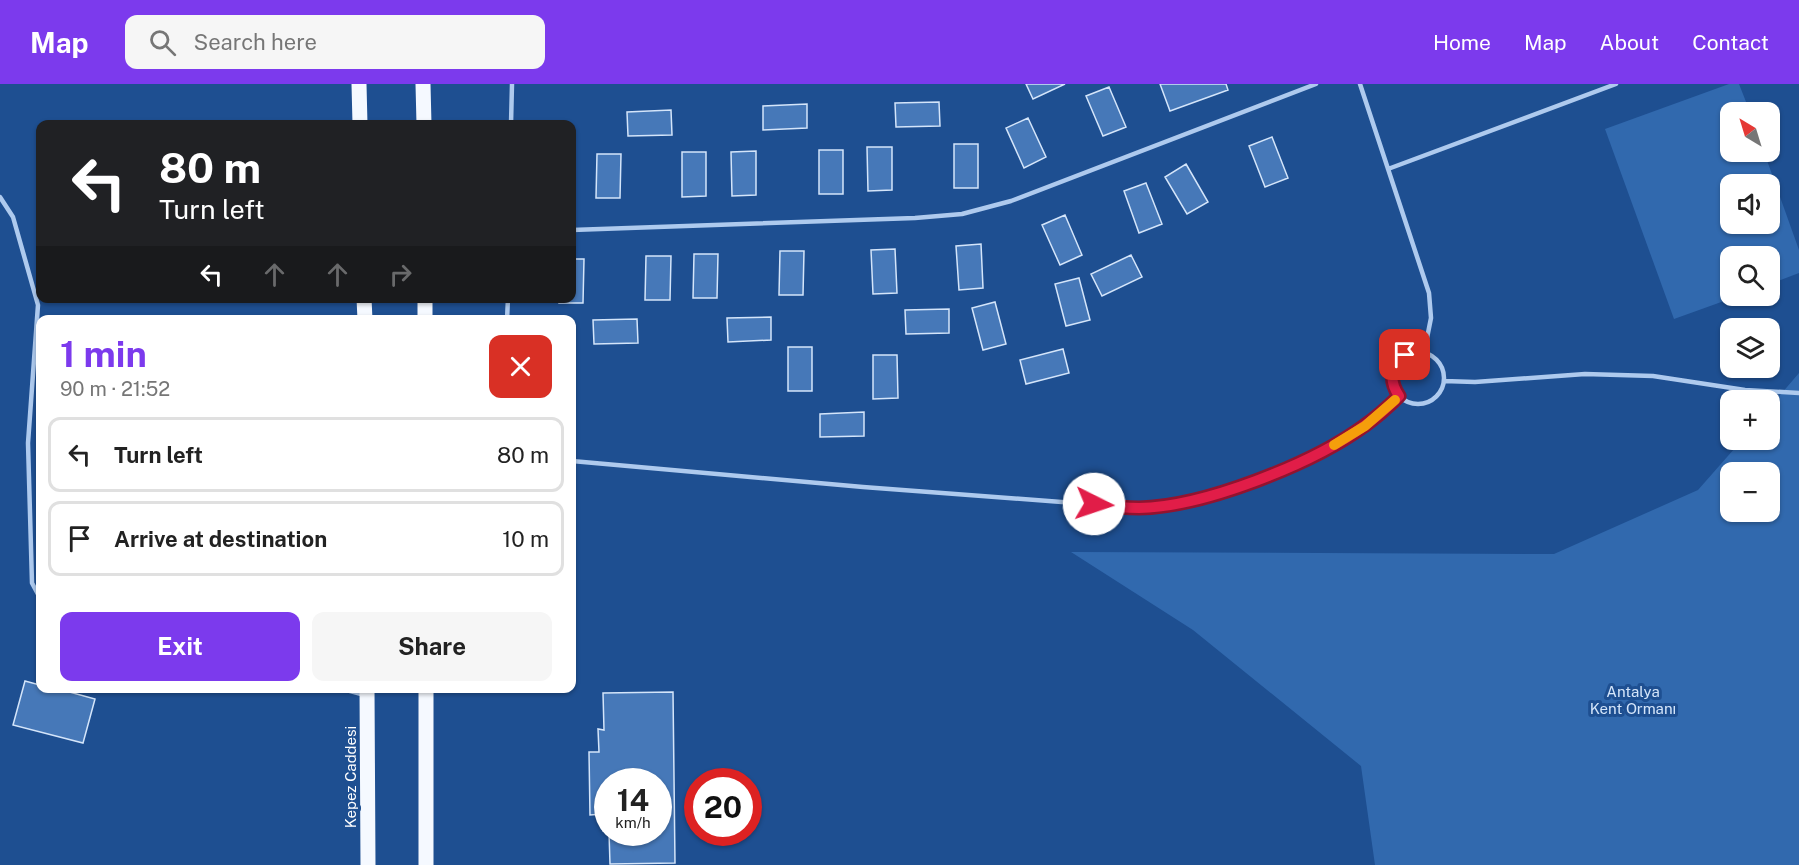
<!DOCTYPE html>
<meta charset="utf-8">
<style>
:root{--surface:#fff;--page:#f6f6f6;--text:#222;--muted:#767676;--line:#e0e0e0;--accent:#7c3aed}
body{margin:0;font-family:"Public Sans",sans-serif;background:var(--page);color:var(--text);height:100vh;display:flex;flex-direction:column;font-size:22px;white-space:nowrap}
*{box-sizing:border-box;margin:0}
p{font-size:20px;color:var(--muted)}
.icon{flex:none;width:33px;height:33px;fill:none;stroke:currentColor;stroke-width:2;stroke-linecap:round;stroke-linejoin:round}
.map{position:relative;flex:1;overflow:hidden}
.sheet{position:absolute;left:36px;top:231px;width:540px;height:378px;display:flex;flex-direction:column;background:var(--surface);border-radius:12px;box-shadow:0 2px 4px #0004}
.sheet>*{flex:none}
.guide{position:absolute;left:36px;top:36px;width:540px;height:183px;border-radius:12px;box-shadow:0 2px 4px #0004;background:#202124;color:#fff;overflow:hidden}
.needle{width:39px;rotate:322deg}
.buttons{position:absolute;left:1720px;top:18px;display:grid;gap:12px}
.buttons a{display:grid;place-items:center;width:60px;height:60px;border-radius:12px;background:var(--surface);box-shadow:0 2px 4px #0004;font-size:30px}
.speed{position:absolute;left:594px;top:684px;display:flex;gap:12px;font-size:30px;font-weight:700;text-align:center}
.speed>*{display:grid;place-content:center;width:78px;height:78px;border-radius:50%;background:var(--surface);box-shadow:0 2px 4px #0004;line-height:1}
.speed small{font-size:15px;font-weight:400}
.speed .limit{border:9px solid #d22;background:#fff;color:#111}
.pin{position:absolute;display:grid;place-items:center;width:51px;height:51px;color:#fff;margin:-26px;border-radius:12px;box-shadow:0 3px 9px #0006}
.me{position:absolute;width:66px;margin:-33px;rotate:94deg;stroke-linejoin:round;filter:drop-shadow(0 0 4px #0008)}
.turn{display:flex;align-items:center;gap:21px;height:126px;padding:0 24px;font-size:27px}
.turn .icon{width:78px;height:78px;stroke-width:2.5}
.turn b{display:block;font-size:42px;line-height:51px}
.lanes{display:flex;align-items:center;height:57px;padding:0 24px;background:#0003;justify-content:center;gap:30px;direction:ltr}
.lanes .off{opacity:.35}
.round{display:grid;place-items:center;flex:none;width:63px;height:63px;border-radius:12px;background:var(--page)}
.headline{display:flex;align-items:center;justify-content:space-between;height:102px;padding:0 24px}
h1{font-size:36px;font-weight:700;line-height:45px;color:var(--accent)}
.primary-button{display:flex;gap:12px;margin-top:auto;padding:12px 24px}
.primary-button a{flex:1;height:69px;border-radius:12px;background:var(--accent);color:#fff;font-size:24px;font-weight:700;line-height:69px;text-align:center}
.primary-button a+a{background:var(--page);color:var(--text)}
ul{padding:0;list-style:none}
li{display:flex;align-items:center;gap:18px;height:75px;margin:0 12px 9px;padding:0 12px;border:3px solid var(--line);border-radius:12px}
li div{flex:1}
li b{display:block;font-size:22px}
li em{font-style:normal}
header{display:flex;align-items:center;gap:36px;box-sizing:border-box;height:84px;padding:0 30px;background:var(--accent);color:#fff}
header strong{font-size:28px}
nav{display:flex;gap:33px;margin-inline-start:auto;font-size:21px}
.search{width:420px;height:54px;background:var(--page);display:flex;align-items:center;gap:15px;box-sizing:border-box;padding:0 21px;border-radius:12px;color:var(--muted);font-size:22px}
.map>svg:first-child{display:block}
.green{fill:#3169ae;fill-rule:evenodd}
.building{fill:#4678b8;stroke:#d4e5fa;stroke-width:1.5}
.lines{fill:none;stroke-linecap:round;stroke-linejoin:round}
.service{stroke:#aecaee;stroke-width:4.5}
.primary{stroke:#f5f9ff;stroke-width:15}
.route-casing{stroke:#92132f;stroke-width:15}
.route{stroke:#e11d48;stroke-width:10}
.slow{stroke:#f59e0b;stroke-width:10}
.labels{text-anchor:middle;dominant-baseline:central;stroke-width:6;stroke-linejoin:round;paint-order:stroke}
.park-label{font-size:15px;fill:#d4e5fa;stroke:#1e4f91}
.street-label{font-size:15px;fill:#fff;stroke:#1e4f91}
</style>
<header>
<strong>Map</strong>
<div class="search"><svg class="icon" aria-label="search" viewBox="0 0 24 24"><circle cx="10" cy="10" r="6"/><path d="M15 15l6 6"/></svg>Search here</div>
<nav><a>Home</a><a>Map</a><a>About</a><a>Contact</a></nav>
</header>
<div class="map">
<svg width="1799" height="781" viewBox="0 0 1799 781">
<rect width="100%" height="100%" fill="#1e4f91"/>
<path class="green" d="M1729,0h10l11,28h-19v40h33l35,98v23l-29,11v-28h-39v40h7l-64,23 -69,-190zM1731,100h39v40h-39z
M1799,289v492h-424l-14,-99 -168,-136 -122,-78 483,2 144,-64 44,-50h28v-33zM1731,388h39v40h-39z"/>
<path class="building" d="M1026,0h39l-32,15z
M1160,0h66l2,6 -58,21z
M1109,3l17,40 -23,9 -17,-40z
M939,18l1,24 -44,1 -1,-24z
M807,20v24l-44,2v-24z
M671,26l1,25 -44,1 -1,-24z
M1028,34l18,39 -22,11 -18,-40z
M1272,53l16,41 -23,9 -16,-41z
M954,60h24v44h-24z
M867,63h25v43l-24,1z
M819,66h24v44h-24z
M756,67v44l-24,1 -1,-44z
M682,68h24v44l-24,1z
M597,70h24l-1,44h-24z
M1186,80l22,38 -21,12 -22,-37z
M1146,99l16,41 -23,9 -15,-42z
M1065,131l17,40 -22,10 -18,-40z
M981,160l2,44 -24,2 -3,-44z
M895,165l2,44 -24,1 -2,-44z
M780,167h24l-1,44h-24z
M694,170h24l-1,44h-24z
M1131,171l11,22 -40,19 -11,-22z
M646,172h25l-1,44h-25z
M572,175h12l-1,44h-24v-5h13z
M1079,194l11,42 -24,6 -11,-42z
M995,218l11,42 -23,6 -11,-42z
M949,225v24l-43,1 -1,-24z
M771,233v23l-43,2 -1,-24z
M637,235l1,24 -44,1 -1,-24z
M788,263h24v44h-24z
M1063,265l6,24 -43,11 -6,-24z
M873,271h24l1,43 -25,1z
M864,328v24l-44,1v-23z
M25,597l15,4v3h15l40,11 -12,44 -70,-18z
M673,608l2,171 -65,1 -1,-32h49v-50h-50v49h-5v-17l-13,1 -1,-63h10l-1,-23 6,1 -1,-37z"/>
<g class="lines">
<path class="service" d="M1360,0l69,209 2,25 -7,35
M511,40l1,-40
M1388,85l228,-85
M0,113l13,20 25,88 -10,138 4,140 8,15
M572,146l343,-12 47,-4 49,-13 305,-117
M507,236l1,-22
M1392 294a26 26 0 1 1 52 0a26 26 0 1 1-52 0Z
M1444,297l31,1 110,-8 68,2 92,14 54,3
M572,377l291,26 277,21 53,-7 57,-19 68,-28 47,-28 34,-30
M339,604l26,7"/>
<path class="primary" d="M359,0l1,40
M423,0l1,40
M364,214l1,22
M425,214v22
M367,604l1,177
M426,604v177"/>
</g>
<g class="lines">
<g class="route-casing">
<path id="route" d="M1094,420c14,2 30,4 45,4 64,-1 173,-44 225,-82 13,-9 24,-19 35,-30 -10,-15 -9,-30 6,-41"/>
</g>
<use href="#route" class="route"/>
<path class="slow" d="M1334,361l31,-19 30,-26"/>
</g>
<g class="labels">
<g class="park-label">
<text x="1633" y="607">Antalya<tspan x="1633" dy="17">Kent Ormanı</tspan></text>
</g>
<g class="street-label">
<text transform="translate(350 693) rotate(-90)">Kepez Caddesi</text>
</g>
</g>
</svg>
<div class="buttons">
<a><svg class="needle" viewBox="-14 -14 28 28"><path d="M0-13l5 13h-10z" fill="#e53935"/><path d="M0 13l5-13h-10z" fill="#767676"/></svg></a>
<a><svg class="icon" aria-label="sound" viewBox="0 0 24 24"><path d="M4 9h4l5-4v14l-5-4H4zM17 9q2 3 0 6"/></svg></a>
<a><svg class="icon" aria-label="search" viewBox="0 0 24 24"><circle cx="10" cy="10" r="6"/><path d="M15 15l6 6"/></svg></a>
<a><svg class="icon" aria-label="layers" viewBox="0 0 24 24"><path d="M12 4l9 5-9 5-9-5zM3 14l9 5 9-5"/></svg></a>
<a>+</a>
<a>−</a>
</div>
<div class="speed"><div>14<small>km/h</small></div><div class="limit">20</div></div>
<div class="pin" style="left:1405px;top:271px;background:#d93025"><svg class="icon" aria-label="arrive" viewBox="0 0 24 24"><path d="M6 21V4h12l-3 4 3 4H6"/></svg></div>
<svg class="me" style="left:1094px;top:420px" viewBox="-20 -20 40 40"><circle r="19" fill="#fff"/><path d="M0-13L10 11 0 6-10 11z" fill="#e11d48"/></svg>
<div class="guide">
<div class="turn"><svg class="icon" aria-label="left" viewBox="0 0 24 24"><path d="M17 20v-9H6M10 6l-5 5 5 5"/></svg><div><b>80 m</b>Turn left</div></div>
<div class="lanes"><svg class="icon" aria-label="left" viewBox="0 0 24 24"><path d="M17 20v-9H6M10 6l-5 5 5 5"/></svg><svg class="icon off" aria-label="ahead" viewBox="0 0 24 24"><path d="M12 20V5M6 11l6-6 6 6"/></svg><svg class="icon off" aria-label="ahead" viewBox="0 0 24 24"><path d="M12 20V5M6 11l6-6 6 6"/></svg><svg class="icon off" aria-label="right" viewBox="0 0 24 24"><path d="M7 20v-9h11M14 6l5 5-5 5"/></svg></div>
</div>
<section class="sheet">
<div class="headline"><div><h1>1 min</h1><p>90 m · 21:52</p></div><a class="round" style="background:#d93025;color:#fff"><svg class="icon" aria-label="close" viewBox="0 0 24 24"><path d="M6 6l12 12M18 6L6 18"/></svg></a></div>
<ul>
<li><svg class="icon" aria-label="left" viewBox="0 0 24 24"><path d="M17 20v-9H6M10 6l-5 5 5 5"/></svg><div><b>Turn left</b></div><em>80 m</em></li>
<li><svg class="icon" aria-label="arrive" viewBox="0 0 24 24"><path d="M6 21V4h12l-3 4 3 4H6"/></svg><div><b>Arrive at destination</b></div><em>10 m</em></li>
</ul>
<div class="primary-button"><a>Exit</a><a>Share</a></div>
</section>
</div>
